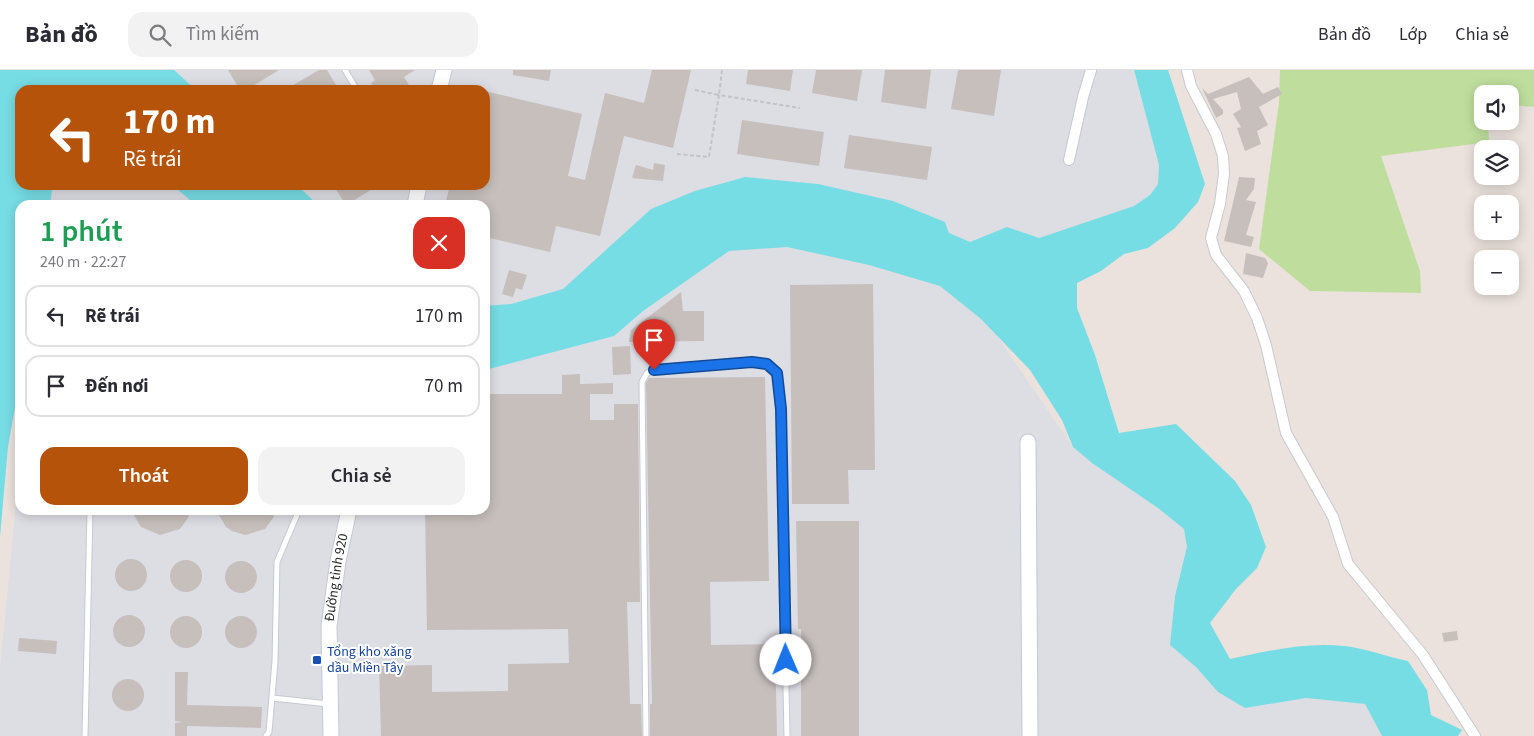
<!DOCTYPE html>
<html lang="vi">
<meta charset="utf-8">
<style>
:root{--surface:#fff;--page:#f2f2f3;--text:#2b2b33;--muted:#7c7c81;--line:#e1e1e2;--accent:#b45309}
body{margin:0;font-family:"Source Sans 3",sans-serif;background:var(--page);color:var(--text);height:100vh;display:flex;flex-direction:column;font-size:19px;white-space:nowrap}
*{box-sizing:border-box;margin:0}
p{font-size:16px;color:var(--muted)}
.icon{flex:none;width:28px;height:28px;fill:none;stroke:currentColor;stroke-width:2;stroke-linecap:round;stroke-linejoin:round}
.map{position:relative;flex:1;overflow:hidden}
.panel{position:absolute;left:15px;top:130px;width:475px;height:315px;display:flex;flex-direction:column;background:var(--surface);border-radius:15px;box-shadow:0 2px 12px #0003}
.panel>*{flex:none}
.hud{position:absolute;left:15px;top:15px;width:475px;height:105px;border-radius:15px;box-shadow:0 2px 12px #0003;background:#b45309;color:#fff;overflow:hidden}
.controls{position:absolute;left:1474px;top:15px;display:grid;gap:10px}
.controls a{display:grid;place-items:center;width:45px;height:45px;border-radius:10px;background:var(--surface);box-shadow:0 2px 12px #0003;font-size:25px}
.pin{position:absolute;display:grid;place-items:center;width:42px;height:42px;color:#fff;margin:-51px -21px;border-radius:50% 50% 50% 0;rotate:-45deg;box-shadow:0 0 5px #0007}
.pin .icon{rotate:45deg}
.me{position:absolute;width:55px;margin:-28px;rotate:359deg;stroke-linejoin:round;filter:drop-shadow(0 0 4px #0008)}
.turn{display:flex;align-items:center;gap:18px;height:105px;padding:0 25px;font-size:22px}
.turn .icon{width:65px;height:65px;stroke-width:2.5}
.turn b{display:block;font-size:35px;line-height:42px}
.round{display:grid;place-items:center;flex:none;width:52px;height:52px;border-radius:15px;background:var(--page)}
.headline{display:flex;align-items:center;justify-content:space-between;height:85px;padding:0 25px}
h1{font-size:30px;font-weight:600;line-height:38px;color:#1e9e55}
.action{display:flex;gap:10px;margin-top:auto;padding:10px 25px}
.action a{flex:1;height:58px;border-radius:15px;background:var(--accent);color:#fff;font-size:20px;font-weight:600;line-height:58px;text-align:center}
.action a+a{background:var(--page);color:var(--text)}
ul{padding:0;list-style:none}
li{display:flex;align-items:center;gap:15px;height:62px;margin:0 10px 8px;padding:0 15px;border:2px solid var(--line);border-radius:15px}
li div{flex:1}
li b{display:block;font-size:19px}
li em{font-style:normal}
header{display:flex;align-items:center;gap:30px;box-sizing:border-box;height:70px;padding:0 25px;background:var(--surface);border-bottom:1px solid var(--line)}
header strong{font-size:24px}
nav{display:flex;gap:28px;margin-inline-start:auto;font-size:18px}
.search{width:350px;height:45px;background:var(--page);display:flex;align-items:center;gap:12px;box-sizing:border-box;padding:0 18px;border-radius:15px;color:var(--muted);font-size:19px}
.map>svg:first-child{display:block}
.industrial{fill:#dddde4}
.green{fill:#bfde9d}
.water{fill:#77dde5}
.building{fill:#c6bfbc}
.lines{fill:none;stroke-linecap:round;stroke-linejoin:round}
.lane-casing{stroke:#c5cad2;stroke-width:7}
.street-casing{stroke:#c5cad2;stroke-width:12}
.secondary-casing{stroke:#c5cad2;stroke-width:17}
.path{stroke:#c3c3c3;stroke-width:2;stroke-dasharray:4 2.5;stroke-linecap:butt}
.lane{stroke:#fff;stroke-width:5}
.street{stroke:#fff;stroke-width:10}
.secondary{stroke:#fff;stroke-width:15}
.route-casing{stroke:#114b97;stroke-width:12}
.route{stroke:#1a73e8;stroke-width:9}
.transit-dot{fill:#1a4fb4;stroke:#fff;stroke-width:2}
.labels{text-anchor:middle;dominant-baseline:central;stroke-width:4;stroke-linejoin:round;paint-order:stroke}
.street-label{font-size:14px;fill:#2a2a2a;stroke:#fff}
.transit-label{font-size:14px;fill:#164399;stroke:#fff;text-anchor:start}
</style>
<header>
<strong>Bản đồ</strong>
<div class="search"><svg class="icon" aria-label="search" viewBox="0 0 24 24"><circle cx="10" cy="10" r="6"/><path d="M15 15l6 6"/></svg>Tìm kiếm</div>
<nav><a>Bản đồ</a><a>Lớp</a><a>Chia sẻ</a></nav>
</header>
<div class="map">
<svg width="1534" height="666" viewBox="0 0 1534 666">
<rect width="100%" height="100%" fill="#ebe2dd"/>
<path class="industrial" d="M57,0h1077l25,95 -1,19 -8,11 -16,11 -95,32 -40,101 74,108 19,16 66,45 26,21 3,18 -3,16 12,104 22,24 27,17 61,-10 59,6 17,32h-1382v-68l20,-204v46h465v-305h-441l2,-20h439v-95h-430z"/>
<path class="green" d="M1280,0h254v37l-24,-2v-11h-28v27h6l1,21 -108,14 39,115 1,22 -111,-2 -51,-42 20,-147z"/>
<path class="water" d="M0,0h174l22,20h-176v95h42l-10,5 -2,15h-30v174l-12,68 -8,90z
M1134,0h34l37,114 -7,18 -23,26 -27,20 -24,6 -23,17 -24,12v25l18,47 24,78 57,-9 59,57 16,24 15,42 -9,21 -21,21 -26,34 20,36c37,-8 76,-17 114,-13 21,2 43,11 64,15l19,29 4,25 31,15 -4,6h-76l-17,-32 -59,-6 -61,10 -27,-16 -22,-25 -26,-22 5,-49 12,-49 -3,-18 -26,-21 -66,-45 -19,-16 -11,-27 -32,-50 -49,-51 -41,-33 -71,-21 -82,-18 -58,4 -86,60 -29,25 -129,34v-64l26,-2 52,-15 88,-80 44,-18 50,-14 73,7 75,17 52,21 4,11 21,9 37,-15 32,11 95,-32 16,-11 8,-11 1,-19z
M172,115h125l21,20h-122z"/>
<path class="building" d="M228,0h51l-33,20h-6z
M319,0h8l12,20h-54z
M369,0h46l-11,7 8,13h-37l-4,-7 4,-3z
M513,0h38l-2,11 -36,-6z
M652,0h39l-18,78 -49,-12 -24,100 -44,-10 -6,26 -65,-15v-32h-40l5,-20h35v-94l97,23 -14,62 17,4 20,-87 39,10z
M748,0h45l-3,21 -44,-7z
M816,0h46l-5,31 -45,-8z
M885,0h46l-5,39 -45,-7z
M958,0h43l-7,46 -43,-7z
M1249,7l14,17 15,-7 4,7 -23,13 9,18 -11,6 4,13 -16,7 -8,-23 4,-1 -8,-13 8,-5 -4,-17 -24,7 10,11v4l-7,4 -14,-30 6,6z
M742,50l82,12 -5,34 -82,-12z
M849,65l83,12 -5,33 -83,-12z
M654,93l11,2 -2,16 -31,-3 4,-13 17,5z
M1239,107l16,1 -1,11 -8,11 10,2 -10,33 8,2 -3,10 -27,-6z
M333,115h46l-33,20z
M1246,183l19,5 3,5 -5,15 -20,-4z
M509,200l18,5 -5,15 -6,-2 -3,9 -11,-3z
M873,214l2,186h-27l1,34h-57l-2,-219z
M681,222l2,19h21v30l-75,1 2,-12z
M630,276l1,28 -18,1 -1,-28z
M580,304v10l33,-1v11h-23v26h24v-16h24l2,198h-13l3,102h11l1,32h-261l-2,-70 53,-1v27l76,-1v-27l61,-1 -1,-34 -141,1 -2,-120h60v-116h77v-19z
M765,307l4,204 -59,1 1,63 64,-1 2,92h-127v-32h2l-6,-321 3,-5z
M131,440h59l-2,8 -8,11 -20,6 -19,-8z
M216,440h60l-3,8 -8,11 -20,6 -13,-4 -6,-4z
M796,451h63v215h-58v-107h-3z
M115 505a16 16 0 1 1 32 0a16 16 0 1 1-32 0Z
M170 506a16 16 0 1 1 32 0a16 16 0 1 1-32 0Z
M225 507a16 16 0 1 1 32 0a16 16 0 1 1-32 0Z
M113 561a16 16 0 1 1 32 0a16 16 0 1 1-32 0Z
M170 562a16 16 0 1 1 32 0a16 16 0 1 1-32 0Z
M225 562a16 16 0 1 1 32 0a16 16 0 1 1-32 0Z
M1457,561l1,9 -14,2 -2,-9z
M19,568l38,3 -1,13 -38,-3z
M175,602h13l-1,33 75,2 -1,21 -74,-2v10h-12v-13l8,-1 -8,-1z
M112 625a16 16 0 1 1 32 0a16 16 0 1 1-32 0Z"/>
<g class="lines">
<g class="lane-casing">
<path id="lane" d="M345,0l12,20
M272,628l57,6
M85,666l5,-226
M266,666l3,-4 6,-71 2,-99 22,-52
M646,666l-4,-354 5,-9 7,-3 98,-8c19,2 24,7 28,25l7,349"/>
</g>
<g class="street-casing">
<path id="street" d="M1187,0l4,16 25,48 7,22 1,18 -4,30 -9,34 5,17 28,36 13,27 9,27 20,88 47,84 15,47 75,91 52,81
M1069,90l14,-63 8,-27"/>
</g>
<g class="secondary-casing">
<g id="secondary">
<path d="M439,20l5,-20"/>
<path d="M415,135l4,-20"/>
<path d="M1028,372l2,294"/>
<path id="s1" d="M331,666l-2,-110 9,-65 11,-51"/>
</g>
</g>
<path class="path" d="M695,20l24,5 3,-25
M677,84l32,3 10,-62 81,13"/>
<use href="#lane" class="lane"/>
<use href="#street" class="street"/>
<use href="#secondary" class="secondary"/>
</g>
<g class="lines">
<g class="route-casing">
<path id="route" d="M654,300l98,-8 15,2 10,9 4,36 5,251"/>
</g>
<use href="#route" class="route"/>
</g>
<rect class="transit-dot" x="312" y="585" width="10" height="10" rx="2.5"/>
<g class="labels">
<g class="street-label">
<text stroke="none"><textPath href="#s1" startOffset="159">Đường tỉnh 920</textPath></text>
</g>
<g class="transit-label">
<text x="327" y="582">Tổng kho xăng<tspan x="327" dy="16">dầu Miền Tây</tspan></text>
</g>
</g>
</svg>
<div class="controls">
<a><svg class="icon" aria-label="sound" viewBox="0 0 24 24"><path d="M4 9h4l5-4v14l-5-4H4zM17 9q2 3 0 6"/></svg></a>
<a><svg class="icon" aria-label="layers" viewBox="0 0 24 24"><path d="M12 4l9 5-9 5-9-5zM3 14l9 5 9-5"/></svg></a>
<a>+</a>
<a>−</a>
</div>
<div class="pin" style="left:654px;top:300px;background:#d93025"><svg class="icon" aria-label="arrive" viewBox="0 0 24 24"><path d="M6 21V4h12l-3 4 3 4H6"/></svg></div>
<svg class="me" style="left:786px;top:590px" viewBox="-20 -20 40 40"><circle r="19" fill="#fff"/><path d="M0-13L10 11 0 6-10 11z" fill="#1a73e8"/></svg>
<div class="hud">
<div class="turn"><svg class="icon" aria-label="left" viewBox="0 0 24 24"><path d="M17 20v-9H6M10 6l-5 5 5 5"/></svg><div><b>170 m</b>Rẽ trái</div></div>
</div>
<section class="panel">
<div class="headline"><div><h1>1 phút</h1><p>240 m · 22:27</p></div><a class="round" style="background:#d93025;color:#fff"><svg class="icon" aria-label="close" viewBox="0 0 24 24"><path d="M6 6l12 12M18 6L6 18"/></svg></a></div>
<ul>
<li><svg class="icon" aria-label="left" viewBox="0 0 24 24"><path d="M17 20v-9H6M10 6l-5 5 5 5"/></svg><div><b>Rẽ trái</b></div><em>170 m</em></li>
<li><svg class="icon" aria-label="arrive" viewBox="0 0 24 24"><path d="M6 21V4h12l-3 4 3 4H6"/></svg><div><b>Đến nơi</b></div><em>70 m</em></li>
</ul>
<div class="action"><a>Thoát</a><a>Chia sẻ</a></div>
</section>
</div>
